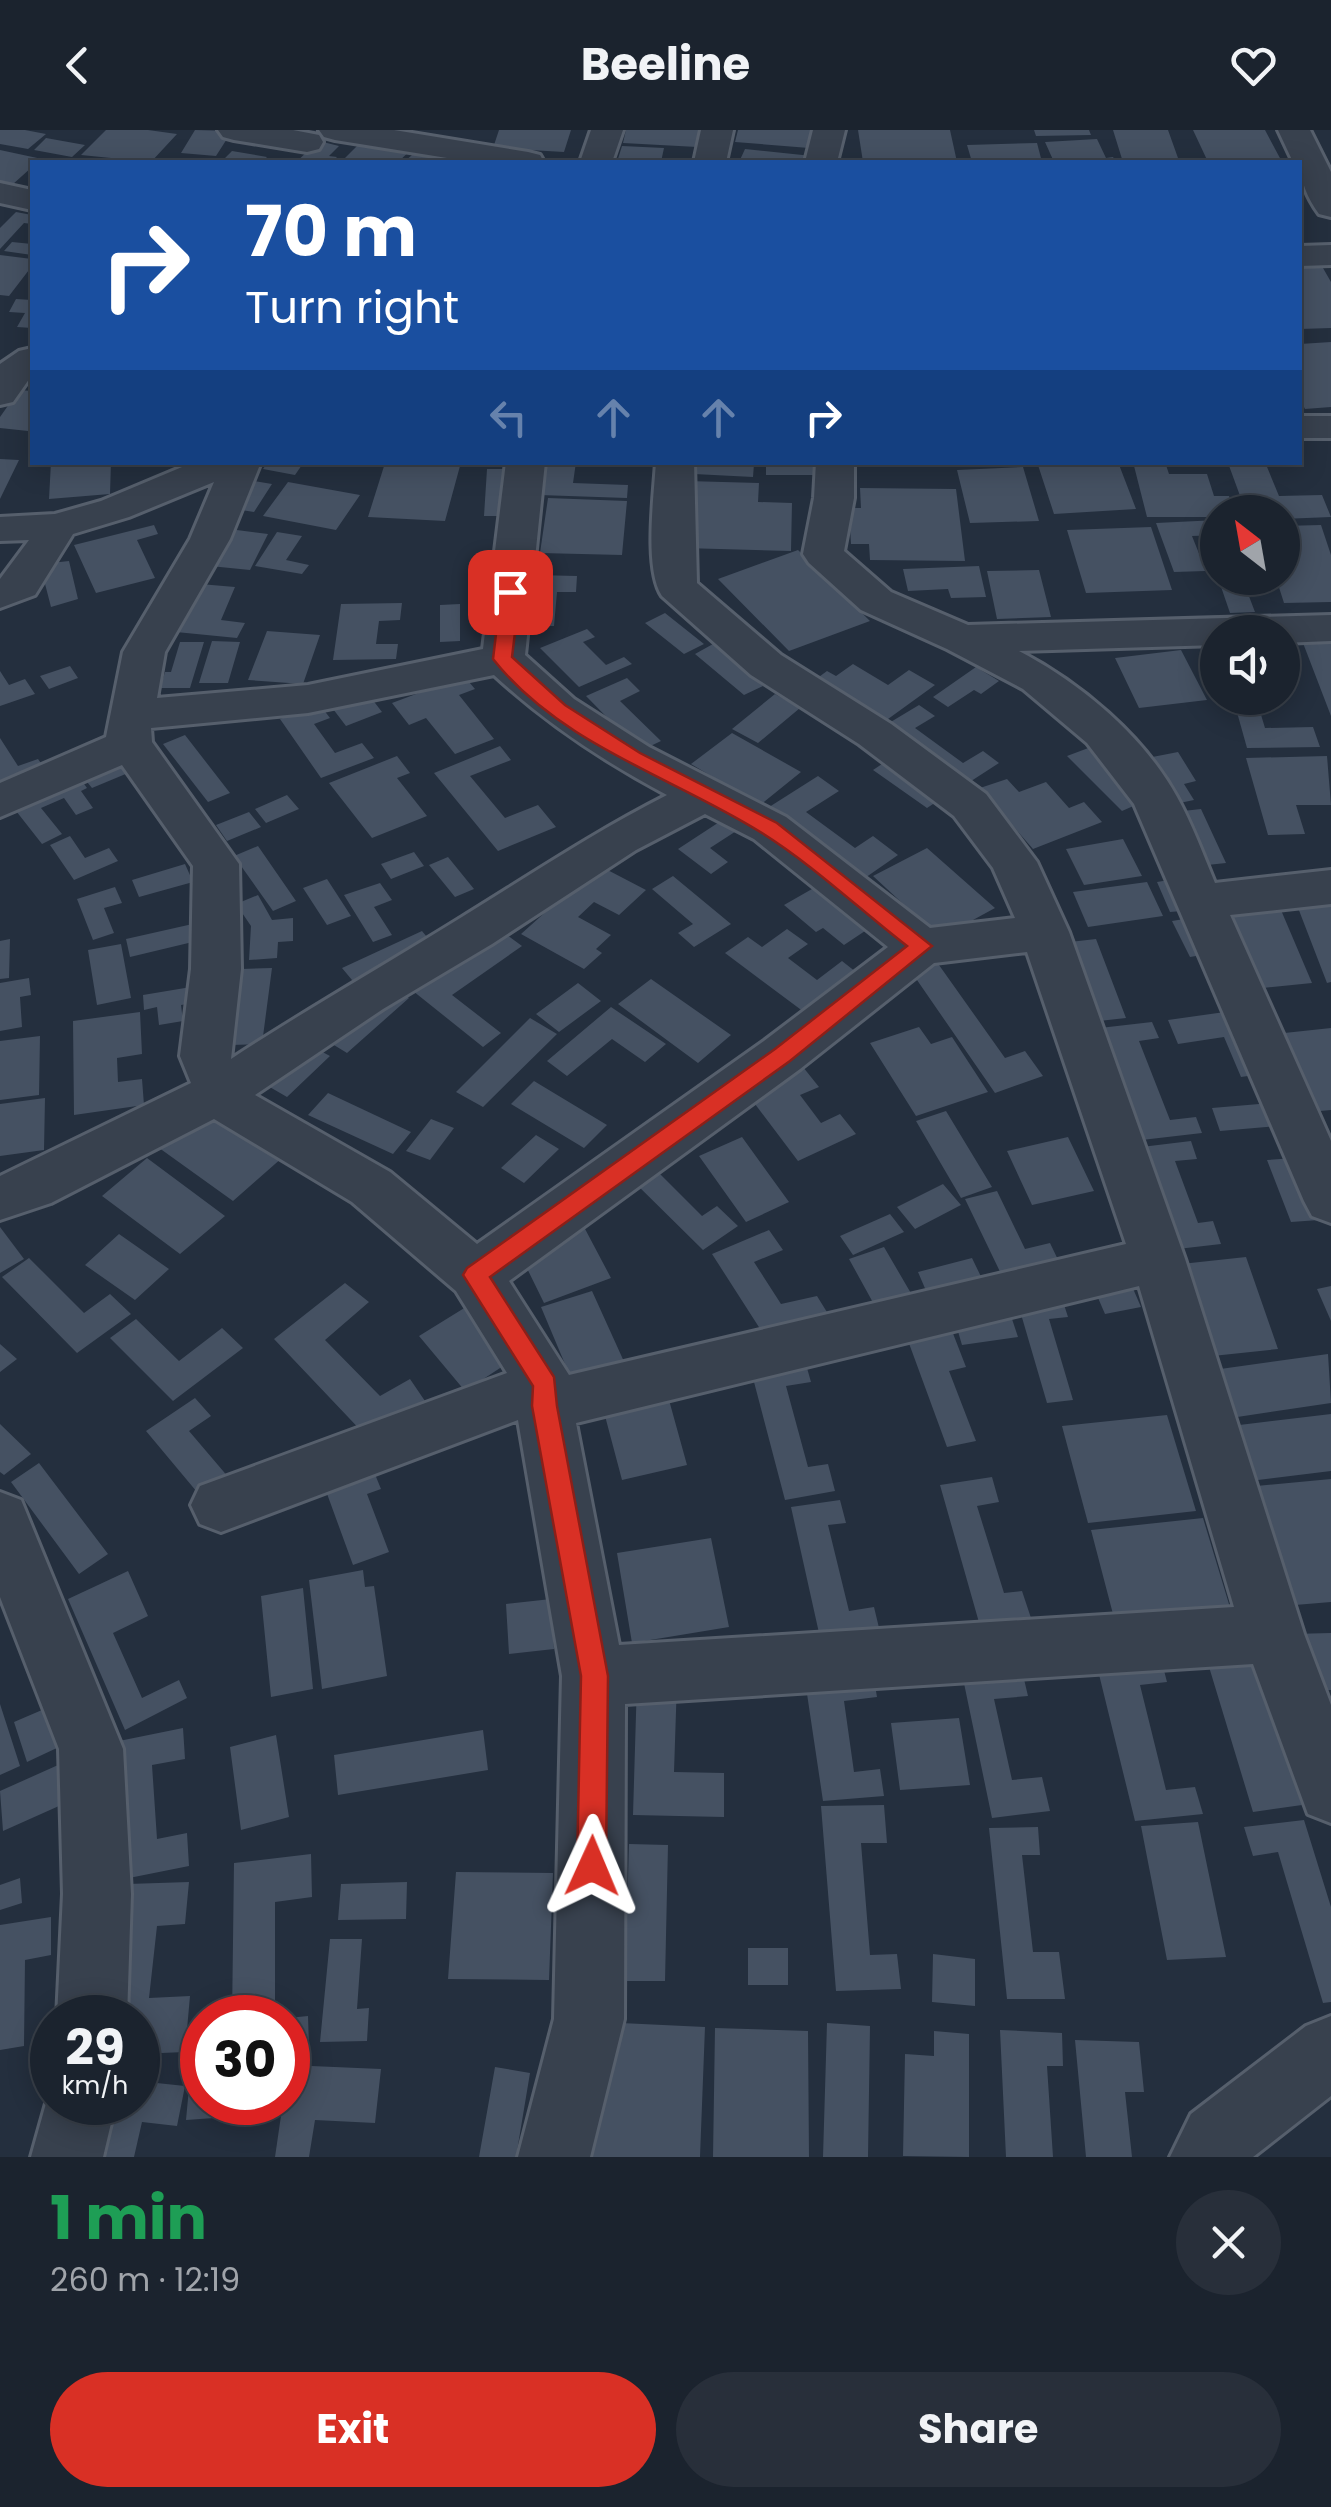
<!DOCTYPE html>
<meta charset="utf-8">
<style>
:root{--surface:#1b232e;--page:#282f3a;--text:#f1f3f6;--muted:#a0a4aa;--line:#39404a;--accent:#d93025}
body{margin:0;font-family:Poppins,sans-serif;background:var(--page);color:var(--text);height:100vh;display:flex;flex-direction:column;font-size:38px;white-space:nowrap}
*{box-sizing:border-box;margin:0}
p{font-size:32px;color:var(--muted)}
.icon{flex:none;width:55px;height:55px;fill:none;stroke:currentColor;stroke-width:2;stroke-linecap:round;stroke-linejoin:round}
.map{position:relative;height:2027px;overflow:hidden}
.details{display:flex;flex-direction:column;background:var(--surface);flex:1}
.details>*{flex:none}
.top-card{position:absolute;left:30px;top:30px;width:1272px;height:305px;border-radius:0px;box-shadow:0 5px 25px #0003,0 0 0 2px var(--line);background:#1a4fa0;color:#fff;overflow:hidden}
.needle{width:65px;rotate:329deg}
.buttons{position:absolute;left:1200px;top:365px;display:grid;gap:20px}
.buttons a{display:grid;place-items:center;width:100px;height:100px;border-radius:50%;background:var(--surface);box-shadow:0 5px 25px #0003,0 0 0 2px var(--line);font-size:50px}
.speed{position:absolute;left:30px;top:1865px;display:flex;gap:20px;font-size:50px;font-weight:700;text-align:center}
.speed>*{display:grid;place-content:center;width:130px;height:130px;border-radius:50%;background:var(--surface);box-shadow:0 5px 25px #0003,0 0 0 2px var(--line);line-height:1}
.speed small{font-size:25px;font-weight:400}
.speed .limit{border:15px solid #d22;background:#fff;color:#111}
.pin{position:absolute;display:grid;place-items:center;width:85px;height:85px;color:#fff;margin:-42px;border-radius:20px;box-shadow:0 5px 15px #0006}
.me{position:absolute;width:110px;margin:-55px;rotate:1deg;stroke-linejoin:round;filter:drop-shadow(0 0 8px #0008)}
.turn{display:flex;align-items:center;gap:35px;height:210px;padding:0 50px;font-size:45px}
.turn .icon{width:130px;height:130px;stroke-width:2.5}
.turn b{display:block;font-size:70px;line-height:85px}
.lanes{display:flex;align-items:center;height:95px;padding:0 50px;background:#0003;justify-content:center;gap:50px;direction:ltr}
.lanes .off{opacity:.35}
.round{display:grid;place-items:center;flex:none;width:105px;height:105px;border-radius:52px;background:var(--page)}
.overview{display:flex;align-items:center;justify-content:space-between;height:170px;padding:0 50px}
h1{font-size:60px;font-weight:700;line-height:75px;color:#1e9e55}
.button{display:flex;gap:20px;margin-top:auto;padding:20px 50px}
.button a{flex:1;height:115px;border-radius:60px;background:var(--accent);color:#fff;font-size:40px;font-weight:700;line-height:115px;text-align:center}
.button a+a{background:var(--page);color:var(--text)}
header{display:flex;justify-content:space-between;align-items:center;height:130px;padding:0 50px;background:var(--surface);font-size:45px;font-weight:700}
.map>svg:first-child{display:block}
.building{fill:#455162}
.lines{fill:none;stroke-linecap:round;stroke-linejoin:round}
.minor-casing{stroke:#565f6c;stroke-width:6}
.minor{fill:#38414e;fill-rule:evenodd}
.route{fill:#d93025;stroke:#8d1f18;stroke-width:2.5}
</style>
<header><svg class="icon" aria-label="back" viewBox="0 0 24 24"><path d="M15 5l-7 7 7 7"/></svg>Beeline<svg class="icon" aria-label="heart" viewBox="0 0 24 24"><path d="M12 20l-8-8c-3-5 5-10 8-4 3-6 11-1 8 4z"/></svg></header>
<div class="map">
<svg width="1331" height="2027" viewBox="0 0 1331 2027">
<rect width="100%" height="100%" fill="#242f3e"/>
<path class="building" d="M0,0h25l21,4 -18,15 -28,-5z
M106,0h42l29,4 -26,28 -70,-7z
M195,0l37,1 -16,25 -35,-3z
M499,0h72l-7,22 -71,-4z
M626,0h75l-4,17 -74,-4z
M738,0h76l-5,18 -74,-6z
M858,0h92l7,32h-94z
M1034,0h55l2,5 -55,1z
M1113,0h55l10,28 -56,1z
M1193,0h72l16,30 -73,2z
M358,7l55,11 -15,14h-57l17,-17 -7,-1z
M46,8l39,7 -13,12 -38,-7z
M1097,9l9,19 7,-1 3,5h-62l-9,-20z
M319,11l20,5 -10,10 8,1 -5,5h-36z
M1037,13l5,19h-70l-5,-17z
M622,16l42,2 -3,14h-44z
M420,18l27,6 -8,8h-35z
M745,19l67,7 -3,6h-70z
M0,20l42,9 -10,3v5l-20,18 -12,-3z
M232,21l35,6 -5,5h-41z
M16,82l16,3v9l-8,-1 -24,26v-21z
M12,112l20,2v11l-28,-4z
M0,125l32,4v7l-23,30 -9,-1z
M1319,131l12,21v46l-31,1v-67z
M16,169l16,1v28l-15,-1 8,-14 -16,-1z
M1331,212v65l-26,2 -5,-10v-55z
M19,260l13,1v33l-4,7 -28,-3v-11z
M0,329l19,1 -19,39z
M51,332h60l-1,32 -61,5z
M268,332h36l-9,13 -32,-6z
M440,332h27l-7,4 -15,55 -77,-4 17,-54 55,3z
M544,332h32l-3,21 55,2 -1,13 -88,-3z
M696,332l58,2 -1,13 -59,-3z
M766,332h57l1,13h-58z
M1037,332h81l18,47 -82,5z
M1133,332h32l4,12h38l7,22h15l5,16h-16v5h-71z
M1265,332l14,34 43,-1 9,22 -49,2v-7h-36l-18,-49z
M1023,337l16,54 -69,2 -13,-53z
M487,339h26l-2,47h-27z
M254,351l18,3 -18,28 -19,-3z
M687,351l72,2 -1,19 34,1 -1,48 -108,-3z
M288,352l72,13 -24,35 -73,-14z
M860,358l96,1 9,72 -95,-1 -1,-16h-18l-2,-36h12z
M548,368l79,3 -5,54 -82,-2z
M1218,390v15l-26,1 14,35 -32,1 -18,-49z
M154,395l4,9 -21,6 18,38 -59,15 -22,-48z
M1321,395l10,30v47l-47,1 -8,-25h6v-52z
M1151,397l21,63 -86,3 -19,-63z
M229,399l39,5 -18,36 -40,-4z
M277,402l25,4 -16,24 23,5 -7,9 -47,-8z
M798,420l72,71 -81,30 -71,-72z
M69,431l9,38 -27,8 -7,-27 7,-17z
M979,436l7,31 -35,1 -3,-9 -40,2 -5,-22z
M1039,440l12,47 -54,2 -10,-48z
M536,445l41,1 -1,16h-19l-3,34h-22z
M1218,448h24l13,34 -25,1z
M200,454l35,3 -14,33 24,3 -8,15 -61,-6z
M402,473l-2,17 -21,1 -3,23h22l-2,15 -63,1 8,-56z
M460,474v37l-20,1v-37z
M665,483l39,31 -20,10 -39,-31z
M587,499l8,8 -12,5 23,23 18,-8 8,7 -53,23 -39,-39z
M267,501l53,4 -17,49 -55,-4z
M212,511l28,1 -12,41h-29z
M180,512h24l-14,46h-30l5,-16h6z
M1331,512v74l-28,-73z
M713,514l50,42 -19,9 -49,-41z
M1181,520l26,50 -68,8 -24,-50z
M853,534l35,21 21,-15 26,15 -58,42 -69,-42 19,-14 9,5z
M70,536l8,12 -29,11 -9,-13z
M976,537l23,14 -18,13 -7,-4 -26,17 -15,-10z
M0,541l9,14 16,-6 10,15 -35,12z
M464,546l11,13 -16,6 35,44 -39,15 -29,-36 -17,7 -17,-22z
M627,548l13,13 -20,10 41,40 -21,10 -54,-55z
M775,564l25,14 -42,35 -26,-14z
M1233,568h23l9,30 48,-1 7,20 -73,1z
M347,569l5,7 20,-7 10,13 -36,14 -16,-21z
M320,575l10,13 -16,6 21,29 27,-10 12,15 -53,20 -41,-59z
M919,575l16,11 -20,12 48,35 20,-12 16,12 -34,22 -81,-59z
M732,603l69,39 -41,33 -69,-41z
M185,605l45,58 -22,9 -45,-58z
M0,608l18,28 20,-7 10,14 -48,13z
M500,616l11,14 -41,16 35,42 33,-13 18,22 -58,24 -64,-78z
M1091,617l56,53 -25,11 -55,-55z
M1178,622l18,29 -12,3 10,16 -29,6 -28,-46z
M397,626l13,17 -13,5 30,38 -55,22 -43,-55z
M1327,626l4,49h-35l9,29 -37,1 -22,-77z
M115,627l13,16 -36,15 -13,-16z
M888,630l54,38 -15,10 -54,-38z
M76,643l11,15 -6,3 12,17 -17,7 -12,-17 -23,10 21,26 -20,10 -33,-42z
M818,646l21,15 -33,21 49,36 18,-12 25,19 -36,25 -96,-71z
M1007,649l12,13 27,-10 23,26 15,-6 18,20 -69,27 -53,-61z
M287,665l12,14 -33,14 -11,-14z
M1201,679l25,54 -28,3 -24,-54z
M249,682l12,15 -34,14 -11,-16z
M730,685l14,11 -34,22 18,14 -17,12 -33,-25z
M70,706l15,22 24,-10 9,13 -44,19 -24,-35z
M1123,709l19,37 -58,9 -18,-36z
M258,716l38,55 -23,10 -39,-55z
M927,718l68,60 -55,30 -67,-62z
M414,722l10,14 -33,13 -10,-15z
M448,727l26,32 -19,8 -26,-32z
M185,734l8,18 -54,15 -7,-17z
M598,735l48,25 -27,25 -25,-13 -16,15 33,18 -15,14 6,4 -18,16 -63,-35z
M673,746l58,48 -37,23 -16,-14 15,-9 -41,-35z
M1181,748l13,32 -24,2 -13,-30z
M327,749l24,37 -24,9 -24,-37z
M1147,752l16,34 -75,11 -15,-35z
M380,753l12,17 -18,7 18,28 -19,7 -29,-47z
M819,755l52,42 -27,18 -21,-17 -7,4 -32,-27z
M115,757l7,16 -18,5 10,25 -21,7 -16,-41z
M258,765l14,25 21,-2v23l-15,1 -1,16 -28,2 2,-34 -15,-22z
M1331,767v85l-4,1 -32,-83z
M1278,773l34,80 -59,6 -32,-80z
M1196,787l18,36 -24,4 -18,-36z
M197,793l4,17 -71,17 -4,-18z
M787,799l21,15 -20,14 29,22 25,-19 19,15 -53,39 -83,-62 23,-16 14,10z
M500,800l22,16 -70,49 49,38 -18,14 -70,-56z
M422,801l14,17 -79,38 -15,-18z
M10,809l-1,39 -9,1v-38z
M1096,809l30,79 -36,4 -29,-79z
M121,814l10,54 -34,7 -9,-55z
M934,828l71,100 20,-7 18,25 -48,17 -87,-126z
M272,838l-10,76 -31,1 10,-76z
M29,848l2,17 -11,2 2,30 -22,4v-48z
M651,849l80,56 -33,28 -80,-59z
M578,853l23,18 -42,31 -23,-18z
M191,857l2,16 -12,2 2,16 -24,4 -2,-18 -13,3 -1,-15z
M391,857l18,11 -62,55 -18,-11z
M611,877l55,37 -21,18 -33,-23 -45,37 -20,-15z
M1239,880l29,63 -27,4 -17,-40 -46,7 -10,-24z
M140,882l2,42 -25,4 1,24 24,-3 2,26 -70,10 -1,-94z
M530,888l27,16 -74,73 -27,-15z
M1152,892l7,16 -20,3 31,79 26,-3 6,16 -69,8 -42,-112z
M919,897l12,17 21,-7 36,55 -72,24 -46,-73z
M1331,898v82l-22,2 -34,-78z
M40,906l-1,59 -39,5v-59z
M311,916l19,10 -43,41 -19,-11z
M803,937l16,20 -19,8 21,28 19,-9 16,20 -58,27 -52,-69z
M534,951l73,44 -23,23 -73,-44z
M328,963l83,39 -18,22 -85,-39z
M45,968l-1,52 -44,6v-52z
M1271,973l8,23 -59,5 -8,-23z
M946,981l46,76 -31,11 -45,-77z
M431,989l23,9 -24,32 -24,-9z
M213,991l70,36 -50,44 -78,-56z
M536,1005l23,14 -35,34 -23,-15z
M742,1007l47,65 -43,20 -47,-66z
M1068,1007l26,54 -62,14 -25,-54z
M1191,1011l6,18 -22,2 23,62 15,-2 8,23 -52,6 -36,-102z
M147,1028l78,58 -45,38 -78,-58z
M1295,1028l24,62 -28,2 -24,-62z
M649,1033l53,53 15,-10 21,20 -35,24 -75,-74z
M943,1054l18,21 -46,24 -18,-22z
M997,1061l28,58 25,-6 11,23 -57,14 -39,-81z
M890,1084l14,18 -51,23 -13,-19z
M0,1097l24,32 -24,14z
M584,1097l27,51 -67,25 -26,-53z
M769,1100l14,20 -29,12 27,42 36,-8 13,21 -66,18 -52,-81z
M119,1104l50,35 -34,31 -50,-35z
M884,1117l28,48 -36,13 -27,-49z
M1246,1127l32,92 -75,8 -31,-92z
M29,1128l55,55 26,-19 21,20 -54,39 -75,-76z
M972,1128l14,29 -56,13 -12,-28z
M1128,1147l13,30 -36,7 -13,-30z
M345,1153l24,19 -44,38 55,56 30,-17 15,22 -58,36 -93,-98z
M1331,1156v35l-14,-32z
M592,1161l34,75 -53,17 -32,-76z
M1060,1162l8,25 -19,2 24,81 -26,3 -31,-106z
M474,1172l46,53 -55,36 -46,-55z
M1009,1180l9,27 -56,8 -8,-27z
M947,1188l19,49 -17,4 27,70 -29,6 -44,-120z
M136,1189l43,42 43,-33 21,20 -70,53 -63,-63z
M0,1214l17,15 -17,13z
M803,1224l8,28 -25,4 22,81 20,-3 7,27 -50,9 -36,-137z
M1328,1224l3,49 -107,16 -18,-48z
M600,1267l69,3 18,65 -65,15z
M195,1268l16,18 -22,15 46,54 -28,19 -61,-73z
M1331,1284v57l-89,11 -19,-55z
M1167,1285l29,96 -108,12 -26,-97z
M0,1294l31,30 -27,21 -4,-3z
M370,1332l11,27 -14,5 22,58 -36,13 -31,-85z
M39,1333l69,91 -29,20 -68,-92z
M992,1347l7,25 -22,4 27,87 18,-2 9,27 -51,8 -40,-141z
M1331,1349v123l-60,5 -36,-119z
M840,1370l6,23 -18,2 21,86 25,-4 6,25 -59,10 -30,-135z
M1203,1388l32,106 -116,13 -28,-107z
M711,1408l18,89 -97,16 -15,-90z
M363,1440l2,17 9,-1 13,90 -65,13 -13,-109z
M128,1441l20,45 -35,17 29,65 37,-18 8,18 -62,32 -57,-131z
M303,1458l10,101 -42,8 -10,-101z
M551,1469l3,50 -45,5 -3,-50z
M1331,1503v57l-26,1 -13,-57z
M1249,1511l53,164 -49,7 -50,-165z
M1158,1517l9,35 -27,3 26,105 29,-3 8,27 -68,7 -41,-167z
M1019,1528l9,38 -34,3 18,81 30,-3 8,34 -58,7 -32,-154z
M871,1531l6,36 -33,4 10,71 26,-3 4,27 -61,5 -20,-134z
M637,1551h40l-3,91 50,1v44l-91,-2z
M63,1571l13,38 -49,23 -13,-40z
M0,1574l20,62 -20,9z
M959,1588l11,67 -70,5 -9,-67z
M183,1598l2,31 -33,6 5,74 30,-6 2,33 -65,13 -5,-138z
M483,1600l5,40 -150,25 -4,-40z
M276,1605l13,82 -48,13 -11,-83z
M76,1627l12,36 -85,38 -3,-40z
M884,1675l3,38h-26l9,112 27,-1 4,35 -65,2 -15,-185z
M1304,1690l27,87v95l-8,1 -45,-151 -25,4 -9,-29z
M1198,1692l28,135 -59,3 -26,-134z
M1038,1697l2,28h-18l11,97h26l6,47h-58l-18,-171z
M629,1714l39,1 -3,136h-40z
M311,1724l1,43 -37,5v116h-43l2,-155z
M456,1742l97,1 -4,107 -101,-1z
M20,1748l2,25 -22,7v-25z
M189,1752l-4,42 -28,2 -8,72 41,-2 -5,56 -47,2v-36h-27l17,-134z
M407,1752l-1,37 -68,1 3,-36z
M51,1787v38l-26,5 -1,86 -24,4v-125z
M330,1809h32l-5,70 12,-1 -2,33 -47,1z
M748,1818h40v37h-40z
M933,1824l42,5v47l-43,-4z
M308,1886l1,31 -21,3v-32z
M600,1892l105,5 -5,130h-109z
M827,1893l43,3 -2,131h-45z
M715,1898l93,3 1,126h-96z
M1000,1900l62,3 1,33h-16l6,91h-47z
M934,1901l35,3v123l-66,-1 2,-102 29,2z
M1075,1910l64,2 5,50h-19l7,65h-46z
M288,1935l93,4 -6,54 -60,-3 -6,37h-34l8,-55h5z
M495,1937l35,6 -14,84h-37z
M202,1946v26h67v12l-83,6 4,-43z
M138,1951l47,5 -8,40 -35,-4 -8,35h-40l14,-55h30z"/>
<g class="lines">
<g class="minor-casing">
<path id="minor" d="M218,0h75l26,5 4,7 -4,7 -12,3 -73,-12 -11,-3z
M319,0h75l134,22 12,3 4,7h-72l-137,-22 -11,-3z
M591,0h32l-11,32h-32z
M701,0h32l-7,32h-32z
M813,0h32l-8,32h-32z
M1278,0h32l21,42v45l-12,-3c-11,-15 -19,-33 -19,-52h-7z
M0,53l32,7v20l-32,-7z
M1331,115v20l-31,1v-20z
M32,218v27l-19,27 -13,3v-41l19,-13z
M1300,286h31v22h-31z
M194,332h67l-31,77 -65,113 -8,46 151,-13 175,-36 23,-187h39l-20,193 49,44 75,48 137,70 144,111 85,-10 -22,-50 -39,-52 -95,-72 -108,-69 -89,-79c-18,-27 -8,-100 -6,-134h38l3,121 84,72 110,69 95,70 51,68 32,70 116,327 119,375 27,71v118l-23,-9 -55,-150 -628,40 -1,315 -34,138h-72l36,-138 8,-343 -44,-256 -297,112 -21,-8 -9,-19 9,-19 307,-113 -51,-82 -104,-89 -138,-83 -163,84 -51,17v-44l191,-93 -11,-27 11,-87 2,-103 -71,-101 -122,52v-34l106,-46 17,-85 67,-113 24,-57 -85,35 -56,17 -38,61 -35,13v-29l29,-39 -29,1v-24l55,-3 46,-13zM494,545c53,49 109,86 173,120 -71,36 -137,80 -205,122 -77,48 -155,92 -231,142l10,-90 -2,-105 -87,-122 -1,-14 157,-15zM705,684l49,25 134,108 -124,94 -287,203 -87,-72 -135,-77 128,-86 109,-65 144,-94zM1027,822l99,292 -557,131 -60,-94 291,-212 134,-106zM1139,1156l95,321 -615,38 -43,-222z
M816,332h38v36l-10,53 47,41 77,33 363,-10v26l-49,2v-11h-64v13l-199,6c61,32 124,84 158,146 15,27 26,57 38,86l116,-13v34l-101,11 101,226v82l-19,-7 -8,-15 -170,-397 -47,-61 -64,-54 -76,-40 -86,-39 -52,-47 -6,-9 11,-56z
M0,1362l21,8 102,249 8,145 -4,124h-70l6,-124 -4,-145 -59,-152z
M1331,1886v80l-78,61h-83l21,-43 115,-88z
M52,1952v20h64l-13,55h-72z"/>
</g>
<use href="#minor" class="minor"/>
</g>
<path class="route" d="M510,457l10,5 -8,65 53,48 75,48 137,70 155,123 -142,115 -300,216 64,100 3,29 51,270 -2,190 -4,11 -10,4 -11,-4 -4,-11 4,-190 -49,-270 1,-20 -70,-111 4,-7 308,-219 132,-103c-48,-37 -94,-81 -145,-113 -89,-56 -201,-88 -269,-174l8,-67z"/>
</svg>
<div class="buttons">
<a><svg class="needle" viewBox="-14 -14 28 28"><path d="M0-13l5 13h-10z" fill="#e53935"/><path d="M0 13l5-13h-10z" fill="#a0a4aa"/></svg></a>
<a><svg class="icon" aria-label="sound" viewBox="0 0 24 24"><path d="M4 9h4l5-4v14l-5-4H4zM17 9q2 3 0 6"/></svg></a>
</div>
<div class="speed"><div>29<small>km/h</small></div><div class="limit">30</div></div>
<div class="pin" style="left:510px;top:462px;background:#d93025"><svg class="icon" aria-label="arrive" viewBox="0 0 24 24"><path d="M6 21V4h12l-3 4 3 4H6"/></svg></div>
<svg class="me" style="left:592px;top:1736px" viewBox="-20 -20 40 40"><path d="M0-17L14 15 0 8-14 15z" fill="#d93025" stroke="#fff" stroke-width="4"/></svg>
<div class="top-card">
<div class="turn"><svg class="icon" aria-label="right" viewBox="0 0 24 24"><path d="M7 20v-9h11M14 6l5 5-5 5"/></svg><div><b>70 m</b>Turn right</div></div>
<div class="lanes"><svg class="icon off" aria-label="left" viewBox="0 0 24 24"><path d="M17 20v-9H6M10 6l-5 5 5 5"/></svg><svg class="icon off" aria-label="ahead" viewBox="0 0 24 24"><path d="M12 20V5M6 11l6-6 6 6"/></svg><svg class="icon off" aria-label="ahead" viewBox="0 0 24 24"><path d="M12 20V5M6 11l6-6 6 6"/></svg><svg class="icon" aria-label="right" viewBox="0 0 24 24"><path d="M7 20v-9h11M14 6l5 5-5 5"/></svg></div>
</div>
</div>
<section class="details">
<div class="overview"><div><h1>1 min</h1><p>260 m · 12:19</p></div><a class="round"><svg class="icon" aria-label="close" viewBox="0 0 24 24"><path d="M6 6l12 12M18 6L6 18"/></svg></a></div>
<div class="button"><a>Exit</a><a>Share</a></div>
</section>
